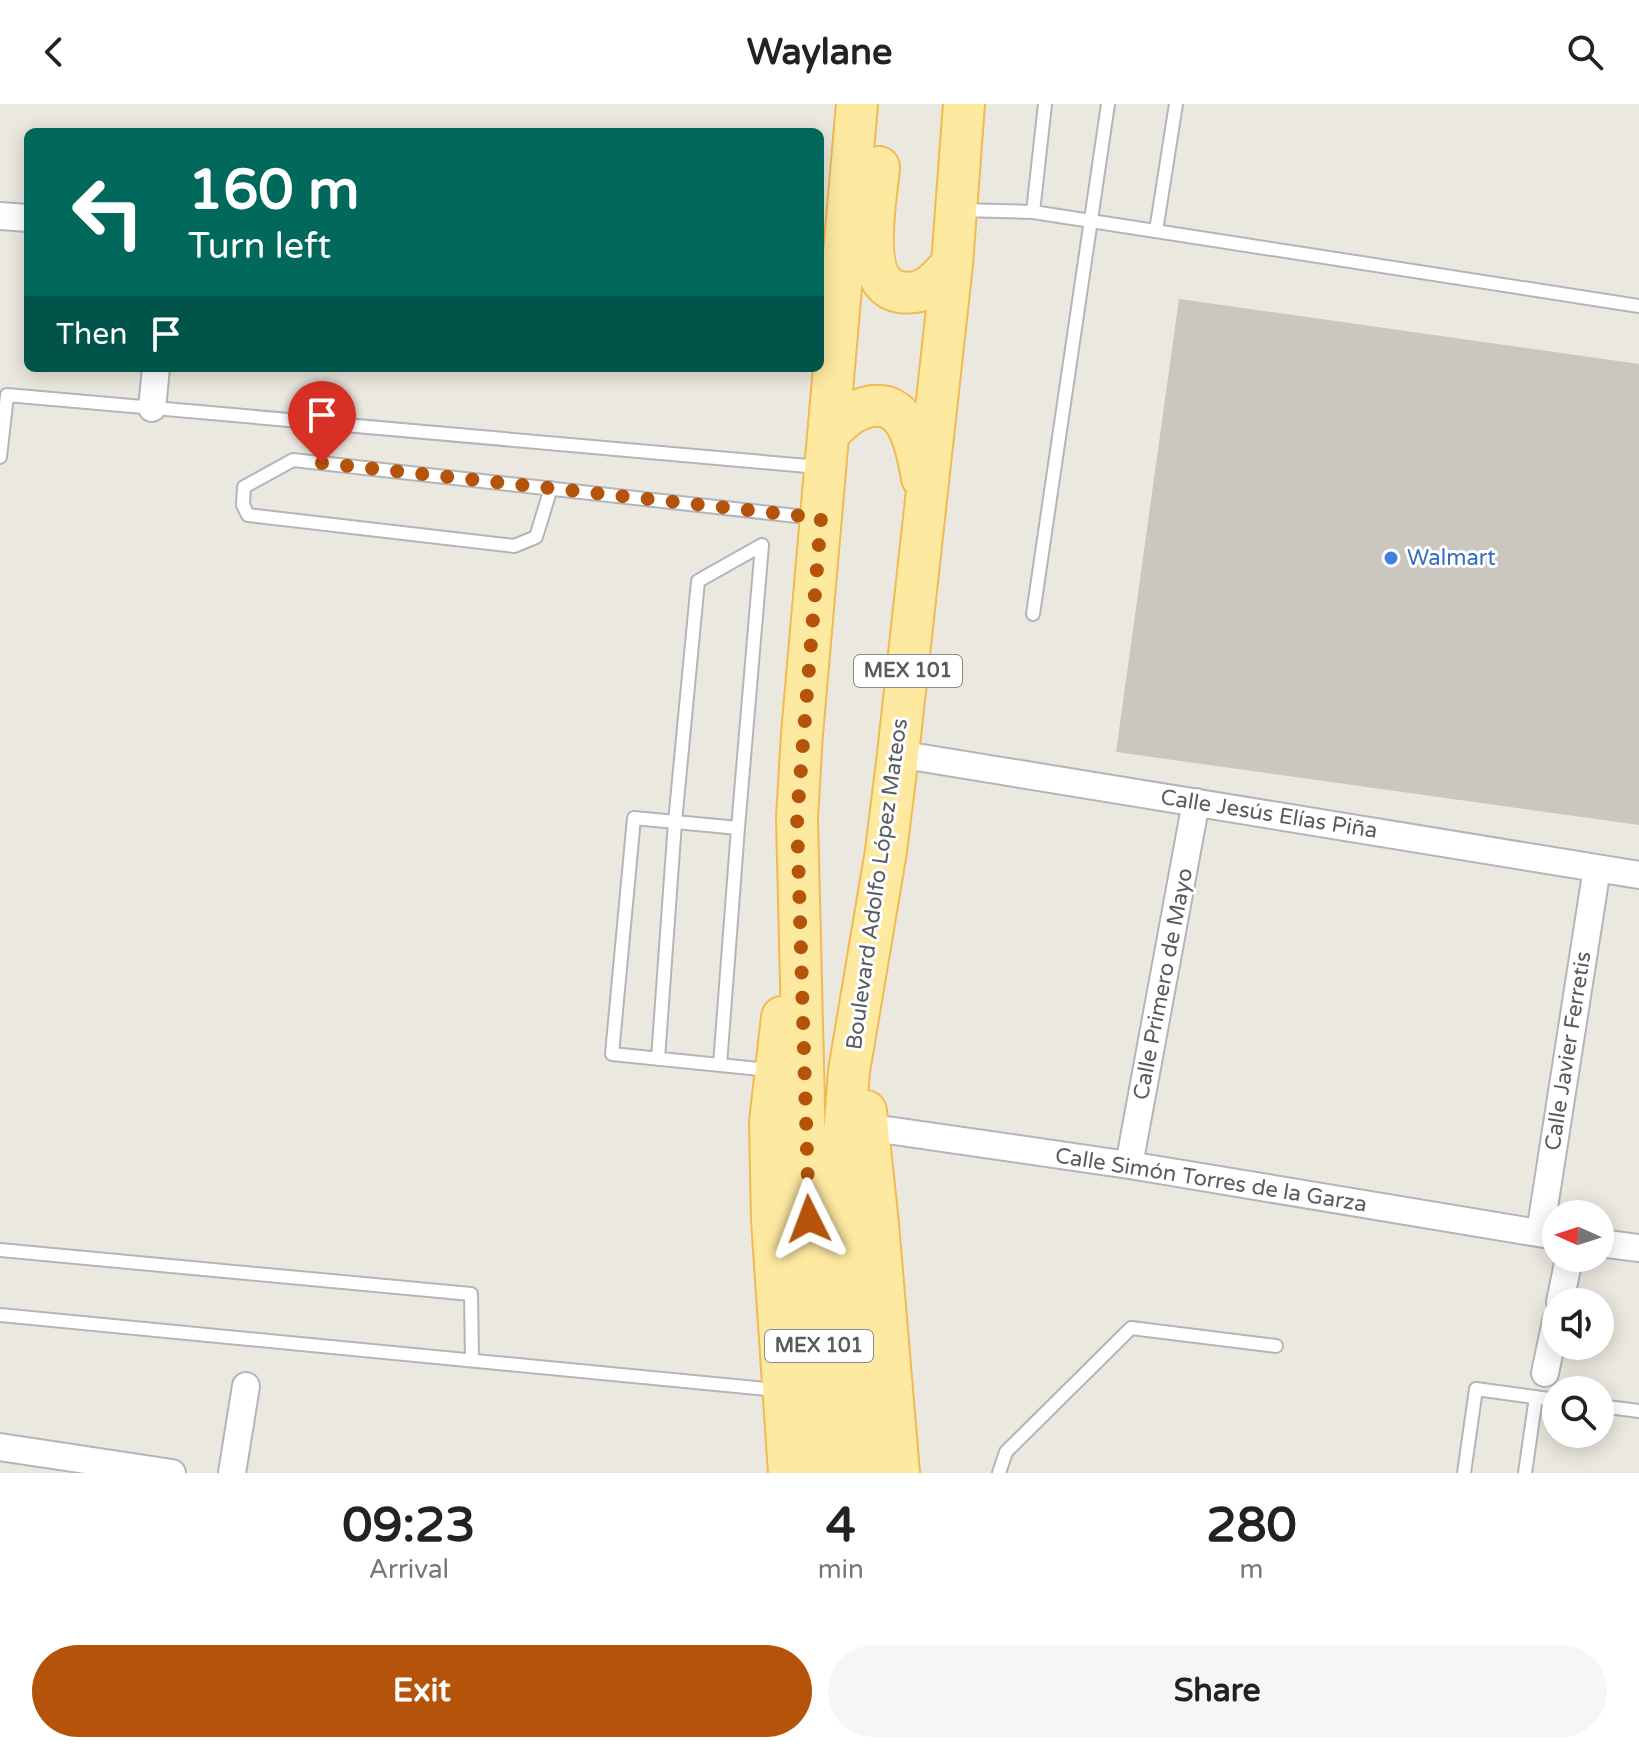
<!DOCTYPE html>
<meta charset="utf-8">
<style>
:root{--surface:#fff;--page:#f6f6f6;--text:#222;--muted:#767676;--accent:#b45309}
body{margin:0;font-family:"Varela Round",sans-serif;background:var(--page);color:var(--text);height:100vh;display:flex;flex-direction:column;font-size:30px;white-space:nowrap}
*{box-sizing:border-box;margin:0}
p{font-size:26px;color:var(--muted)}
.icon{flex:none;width:44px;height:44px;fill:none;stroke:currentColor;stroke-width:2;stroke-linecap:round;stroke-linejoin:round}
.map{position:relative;height:1369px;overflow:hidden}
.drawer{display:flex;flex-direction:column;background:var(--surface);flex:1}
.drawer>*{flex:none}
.top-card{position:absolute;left:24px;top:24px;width:800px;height:244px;border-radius:12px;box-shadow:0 4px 20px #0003;background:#00695c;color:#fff;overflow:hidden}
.needle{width:52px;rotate:273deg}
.buttons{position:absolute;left:1542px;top:1096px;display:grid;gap:16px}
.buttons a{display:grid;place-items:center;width:72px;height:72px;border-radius:50%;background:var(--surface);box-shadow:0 4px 20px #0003;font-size:40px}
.pin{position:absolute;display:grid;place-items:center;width:68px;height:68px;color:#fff;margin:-82px -34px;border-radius:50% 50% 50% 0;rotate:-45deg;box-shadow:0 0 8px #0007}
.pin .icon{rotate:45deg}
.me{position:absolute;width:88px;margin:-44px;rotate:357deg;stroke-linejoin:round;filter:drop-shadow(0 0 6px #0008)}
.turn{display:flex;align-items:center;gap:28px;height:168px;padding:0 32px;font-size:36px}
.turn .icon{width:104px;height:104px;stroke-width:2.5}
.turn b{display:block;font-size:56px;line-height:68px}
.then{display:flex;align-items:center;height:76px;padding:0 32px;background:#0003;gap:16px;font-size:30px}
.eta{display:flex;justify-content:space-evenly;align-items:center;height:136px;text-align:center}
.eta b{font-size:48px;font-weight:700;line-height:56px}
.cta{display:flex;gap:16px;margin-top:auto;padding:16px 32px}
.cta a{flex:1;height:92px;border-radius:48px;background:var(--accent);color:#fff;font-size:32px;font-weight:700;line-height:92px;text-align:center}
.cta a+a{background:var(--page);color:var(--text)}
header{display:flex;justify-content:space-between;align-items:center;height:104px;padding:0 32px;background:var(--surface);font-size:36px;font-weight:700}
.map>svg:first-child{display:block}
.building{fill:#cbc6c0}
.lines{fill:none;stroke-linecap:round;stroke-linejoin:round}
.service-casing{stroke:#b2b6ba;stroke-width:16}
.minor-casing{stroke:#b2b6ba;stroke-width:30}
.primary-casing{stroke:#f0ba54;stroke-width:44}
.service{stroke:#fff;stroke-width:12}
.minor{stroke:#fff;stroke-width:26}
.primary{stroke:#fee9a1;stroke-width:40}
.route{stroke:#b45309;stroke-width:14;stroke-dasharray:0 25.2}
.shop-dot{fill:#3f7fe0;stroke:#fff;stroke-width:3}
.labels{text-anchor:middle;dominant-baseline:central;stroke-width:6;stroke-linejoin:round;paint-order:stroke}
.shield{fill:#fff;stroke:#8a8d90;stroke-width:2}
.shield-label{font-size:20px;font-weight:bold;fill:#585c60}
.shop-label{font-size:22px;fill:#366cbe;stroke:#fff;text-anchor:start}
.street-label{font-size:22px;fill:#585c60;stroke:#fff}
</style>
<header><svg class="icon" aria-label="back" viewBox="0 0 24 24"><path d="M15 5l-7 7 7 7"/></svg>Waylane<svg class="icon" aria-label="search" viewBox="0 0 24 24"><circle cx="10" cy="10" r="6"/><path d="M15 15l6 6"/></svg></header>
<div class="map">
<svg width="1639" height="1369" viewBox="0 0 1639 1369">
<rect width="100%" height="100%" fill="#ebe8df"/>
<path class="building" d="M1179,195l460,65v461l-523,-73z"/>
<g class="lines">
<g class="service-casing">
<path id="service" d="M959,106l74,2 606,94
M1033,108l12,-108
M1156,127l20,-127
M0,353l7,-62 812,72
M551,384l-15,49 -22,9 -266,-31 -5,-10 1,-18 49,-27 522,58
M1033,510l75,-510
M658,955l17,-237 23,-241 64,-36 -24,283 -104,-10 -22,236 157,16
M720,961l18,-237
M0,1146l471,44 1,66
M0,1211l777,75
M1600,1302l39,5
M999,1369l7,-21 125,-124 145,18
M1464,1369l12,-84 80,11
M1525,1369l11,-76"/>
</g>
<g class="minor-casing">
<path id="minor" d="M0,112l28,2
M152,304l4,-40
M898,650l741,121
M866,1023l263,38 427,71
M1129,1061l67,-363
M1540,1129l57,-365
M1600,1139l39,5
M1560,1198l9,-44
M1545,1269l11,-52
M0,1343l172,26
M232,1369l14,-87"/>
</g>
<g class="primary-casing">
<path id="primary" d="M879,63c-2,31 -22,118 21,125 26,4 36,-11 52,-28
M829,328c8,-6 16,-15 25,-20 51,-25 62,30 68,66
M782,913l-12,105 2,98 17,253
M866,1007l12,113 21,249
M829,1369l-24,-326 -8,-329 5,-84 55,-630
M864,1369l-19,-236 -2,-85 6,-81 37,-220 12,-97 54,-490 12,-160"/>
</g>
<use href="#service" class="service"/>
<use href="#minor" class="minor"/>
<use href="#primary" class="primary"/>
</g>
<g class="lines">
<path class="route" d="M322,359l499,55 -24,300 12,401"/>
</g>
<circle class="shop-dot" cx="1391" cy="454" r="8"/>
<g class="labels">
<g class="shield">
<rect x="854" y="551" width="108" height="32" rx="6"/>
<rect x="765" y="1226" width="108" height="32" rx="6"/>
</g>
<g class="shield-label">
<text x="908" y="567">MEX 101</text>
<text x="819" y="1242">MEX 101</text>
</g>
<g class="shop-label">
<text x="1407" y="454">Walmart</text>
</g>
<g class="street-label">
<text transform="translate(1269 710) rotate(9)">Calle Jesús Elías Piña</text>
<text transform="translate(877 780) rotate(-82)">Boulevard Adolfo López Mateos</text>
<text transform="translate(1163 880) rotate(-79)">Calle Primero de Mayo</text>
<text transform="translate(1568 947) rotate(-81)">Calle Javier Ferretis</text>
<text transform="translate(1211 1076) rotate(9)">Calle Simón Torres de la Garza</text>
</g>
</g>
</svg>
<div class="buttons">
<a><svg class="needle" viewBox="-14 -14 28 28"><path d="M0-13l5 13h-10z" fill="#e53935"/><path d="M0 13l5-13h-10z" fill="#767676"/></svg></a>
<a><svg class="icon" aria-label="sound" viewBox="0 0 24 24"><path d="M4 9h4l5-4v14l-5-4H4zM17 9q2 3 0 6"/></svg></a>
<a><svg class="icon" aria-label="search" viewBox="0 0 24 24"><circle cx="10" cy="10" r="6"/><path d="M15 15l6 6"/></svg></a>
</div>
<div class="pin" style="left:322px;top:359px;background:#d93025"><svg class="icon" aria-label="arrive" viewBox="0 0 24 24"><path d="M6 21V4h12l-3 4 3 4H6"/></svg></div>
<svg class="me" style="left:809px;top:1115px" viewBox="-20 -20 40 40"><path d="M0-17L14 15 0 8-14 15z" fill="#b45309" stroke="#fff" stroke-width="4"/></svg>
<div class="top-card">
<div class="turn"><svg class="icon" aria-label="left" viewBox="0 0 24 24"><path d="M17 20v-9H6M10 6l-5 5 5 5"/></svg><div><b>160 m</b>Turn left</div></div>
<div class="then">Then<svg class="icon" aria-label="arrive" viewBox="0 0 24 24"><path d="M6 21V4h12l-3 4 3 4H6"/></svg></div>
</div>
</div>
<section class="drawer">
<div class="eta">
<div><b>09:23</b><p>Arrival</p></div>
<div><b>4</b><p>min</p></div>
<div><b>280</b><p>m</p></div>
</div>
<div class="cta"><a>Exit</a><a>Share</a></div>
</section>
